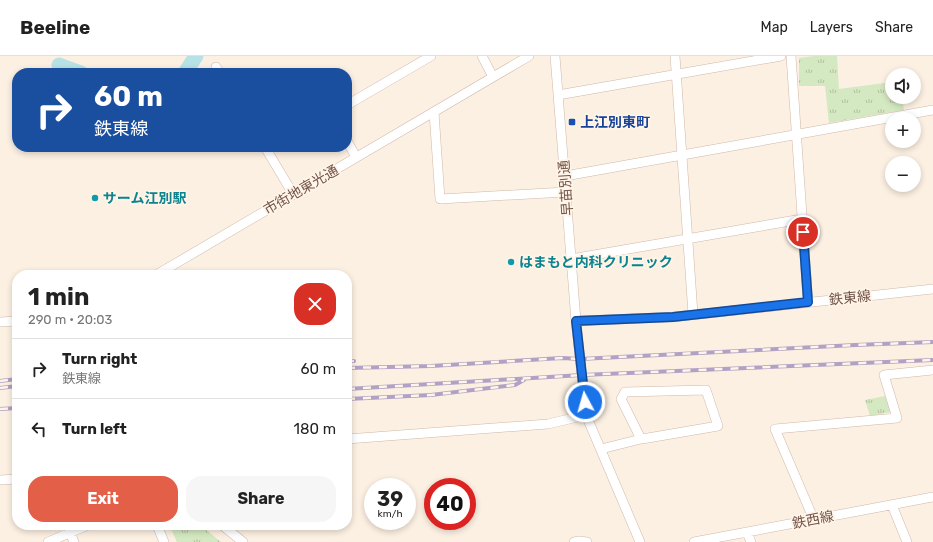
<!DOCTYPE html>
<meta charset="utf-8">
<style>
:root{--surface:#fff;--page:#f6f6f6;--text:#222;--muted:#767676;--line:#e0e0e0;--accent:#e45f48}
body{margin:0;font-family:Rubik,"Noto Sans JP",sans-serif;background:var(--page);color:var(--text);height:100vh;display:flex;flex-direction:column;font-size:15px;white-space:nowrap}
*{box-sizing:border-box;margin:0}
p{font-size:13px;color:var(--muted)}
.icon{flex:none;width:22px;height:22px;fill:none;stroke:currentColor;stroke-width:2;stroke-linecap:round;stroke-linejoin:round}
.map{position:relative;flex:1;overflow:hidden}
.sheet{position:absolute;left:12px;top:214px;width:340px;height:260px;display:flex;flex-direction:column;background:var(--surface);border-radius:16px;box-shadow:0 2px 6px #0003}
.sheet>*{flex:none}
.top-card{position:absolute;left:12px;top:12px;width:340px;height:84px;border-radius:16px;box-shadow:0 2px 6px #0003;background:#1a4fa0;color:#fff;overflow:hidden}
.buttons{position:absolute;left:885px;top:12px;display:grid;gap:8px}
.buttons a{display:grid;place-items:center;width:36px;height:36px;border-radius:50%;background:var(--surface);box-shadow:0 2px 6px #0003;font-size:20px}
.speed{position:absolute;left:364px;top:422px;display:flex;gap:8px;font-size:20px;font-weight:700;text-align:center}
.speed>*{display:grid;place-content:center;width:52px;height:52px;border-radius:50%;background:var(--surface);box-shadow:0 2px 6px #0003;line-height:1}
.speed small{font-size:10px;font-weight:400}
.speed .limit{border:6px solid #d22;background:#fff;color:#111}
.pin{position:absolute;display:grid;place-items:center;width:34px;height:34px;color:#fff;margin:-17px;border:2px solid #fff;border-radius:50%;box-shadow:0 1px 4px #0007}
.me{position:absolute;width:44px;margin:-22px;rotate:354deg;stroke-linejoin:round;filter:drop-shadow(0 0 3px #0008)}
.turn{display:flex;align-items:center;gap:14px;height:84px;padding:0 16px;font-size:18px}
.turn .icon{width:52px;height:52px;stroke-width:2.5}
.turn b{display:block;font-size:28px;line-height:34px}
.round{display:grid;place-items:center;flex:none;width:42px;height:42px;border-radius:16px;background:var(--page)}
.headline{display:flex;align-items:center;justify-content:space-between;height:68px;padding:0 16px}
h1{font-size:24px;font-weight:700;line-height:30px}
.primary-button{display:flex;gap:8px;margin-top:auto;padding:8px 16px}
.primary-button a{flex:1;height:46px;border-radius:16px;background:var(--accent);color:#fff;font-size:16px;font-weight:700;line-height:46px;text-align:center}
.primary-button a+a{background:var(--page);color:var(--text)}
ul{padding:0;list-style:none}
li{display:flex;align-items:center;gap:12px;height:60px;padding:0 16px;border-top:1px solid var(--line)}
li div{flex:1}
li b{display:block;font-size:15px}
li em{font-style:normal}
header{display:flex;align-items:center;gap:24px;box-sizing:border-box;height:56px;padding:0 20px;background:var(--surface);border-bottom:1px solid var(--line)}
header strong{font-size:19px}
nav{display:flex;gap:22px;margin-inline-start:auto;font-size:14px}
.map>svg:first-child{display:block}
.park{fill:url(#park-tufts)}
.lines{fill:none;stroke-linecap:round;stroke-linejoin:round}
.river{stroke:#b7e2e5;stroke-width:15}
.minor-casing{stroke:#cfb8ac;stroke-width:10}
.minor{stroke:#fff;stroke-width:9}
.rail-casing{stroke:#b1a1c4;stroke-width:4}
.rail{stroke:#fff4e8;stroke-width:2.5;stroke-dasharray:8;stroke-linecap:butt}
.route-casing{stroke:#114b97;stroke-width:10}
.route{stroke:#1a73e8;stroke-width:7}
.transit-dot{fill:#1a4fb4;stroke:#fff4e8;stroke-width:1.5}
.culture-dot{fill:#0f9aa8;stroke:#fff4e8;stroke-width:1.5}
.labels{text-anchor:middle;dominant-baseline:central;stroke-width:3.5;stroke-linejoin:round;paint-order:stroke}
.transit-label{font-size:14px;font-weight:bold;fill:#164399;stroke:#fff4e8;text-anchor:start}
.street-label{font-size:14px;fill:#735449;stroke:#fff4e8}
.culture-label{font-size:14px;font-weight:bold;fill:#0d838f;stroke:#fff4e8;text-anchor:start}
</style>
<header>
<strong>Beeline</strong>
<nav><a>Map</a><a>Layers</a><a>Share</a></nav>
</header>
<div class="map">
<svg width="933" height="486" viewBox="0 0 933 486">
<defs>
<pattern id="park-tufts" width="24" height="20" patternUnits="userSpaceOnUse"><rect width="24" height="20" fill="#d4e9c1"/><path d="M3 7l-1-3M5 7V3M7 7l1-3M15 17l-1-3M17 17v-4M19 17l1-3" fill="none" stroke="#b0bf9f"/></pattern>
</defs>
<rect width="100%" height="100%" fill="#fcf0e2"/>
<path class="park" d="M814,0h23l2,33 53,-7v15h10l2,13 -75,13 -4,-37h-26v-28z
M885,340l6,16 -21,4 -5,-16z
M169,469h31l21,17h-44z"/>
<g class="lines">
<path class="river" d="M59,9l22,8
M185,17l11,-17"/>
<g class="minor-casing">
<path id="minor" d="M482,0l11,21
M555,0l21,265 10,94 54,127
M675,0l18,258
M791,0l17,246
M216,11l4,6
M558,39l223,-39
M347,49l84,-49
M434,56l6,87 126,-7
M347,85l9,16
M265,91l28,47
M565,120l368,-66
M571,203l231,-40
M156,219l373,-219
M576,265l97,-4 260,-28
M0,266l17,-1
M347,383l201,-15 38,-9
M601,393l40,-10h1l76,-13 -12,-36 -81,2 -4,7 20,40
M0,424l17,-1
M892,449l15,37
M814,464l-39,-91 122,-11 -13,-43 49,-5
M67,469l7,17
M157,469l7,17
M222,469l21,17
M747,476l4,10
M48,486l40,-17
M574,486l5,-1 8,1
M694,486l239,-45"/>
</g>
<use href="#minor" class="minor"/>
<g class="rail-casing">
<path id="rail" d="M347,305h7
M347,312l84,-2 131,-8 18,1 275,-14 78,-3
M0,325l17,-2
M0,332l17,-2
M347,333l235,-14 351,-15
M347,343l84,-4 84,-10 9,-5
M0,353l17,-1"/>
</g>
<use href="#rail" class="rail"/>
</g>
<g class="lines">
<g class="route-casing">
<path id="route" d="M585,346l-9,-81 97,-4 135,-15 -5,-70"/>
</g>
<use href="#route" class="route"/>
</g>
<rect class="transit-dot" x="568" y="62" width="8" height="8" rx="2"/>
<g class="culture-dot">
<circle cx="95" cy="142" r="4"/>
<circle cx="511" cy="206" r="4"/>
</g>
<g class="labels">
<g class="transit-label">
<text x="580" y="66">上江別東町</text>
</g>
<g class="street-label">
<text transform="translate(566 132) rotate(-94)">早苗別通</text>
<text transform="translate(301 134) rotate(-30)">市街地東光通</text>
<text transform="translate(850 242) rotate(-6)">鉄東線</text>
<text transform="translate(813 464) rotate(-11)">鉄西線</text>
</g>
<g class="culture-label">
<text x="103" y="142">サーム江別駅</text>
<text x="519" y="206">はまもと内科クリニック</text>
</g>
</g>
</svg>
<div class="buttons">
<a><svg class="icon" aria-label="sound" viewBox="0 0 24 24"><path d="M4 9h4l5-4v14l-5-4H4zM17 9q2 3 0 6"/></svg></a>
<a>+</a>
<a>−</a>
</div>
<div class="speed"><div>39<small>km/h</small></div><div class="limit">40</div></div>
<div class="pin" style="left:803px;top:176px;background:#d93025"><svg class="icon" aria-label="arrive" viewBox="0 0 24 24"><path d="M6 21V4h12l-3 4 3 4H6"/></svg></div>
<svg class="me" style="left:585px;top:346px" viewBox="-20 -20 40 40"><circle r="17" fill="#1a73e8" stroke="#fff" stroke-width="3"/><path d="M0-11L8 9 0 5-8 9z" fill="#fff"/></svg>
<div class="top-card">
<div class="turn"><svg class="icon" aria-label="right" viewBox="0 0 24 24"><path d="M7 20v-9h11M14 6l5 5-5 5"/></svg><div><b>60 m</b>鉄東線</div></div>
</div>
<section class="sheet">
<div class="headline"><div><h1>1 min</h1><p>290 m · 20:03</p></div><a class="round" style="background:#d93025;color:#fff"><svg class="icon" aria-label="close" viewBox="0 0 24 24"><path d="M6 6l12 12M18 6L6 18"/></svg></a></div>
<ul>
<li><svg class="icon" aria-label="right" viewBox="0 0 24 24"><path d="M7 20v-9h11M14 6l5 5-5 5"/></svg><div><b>Turn right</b><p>鉄東線</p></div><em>60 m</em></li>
<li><svg class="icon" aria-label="left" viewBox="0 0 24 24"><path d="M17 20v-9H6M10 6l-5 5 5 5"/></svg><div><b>Turn left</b></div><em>180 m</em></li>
</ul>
<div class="primary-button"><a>Exit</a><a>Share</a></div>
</section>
</div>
